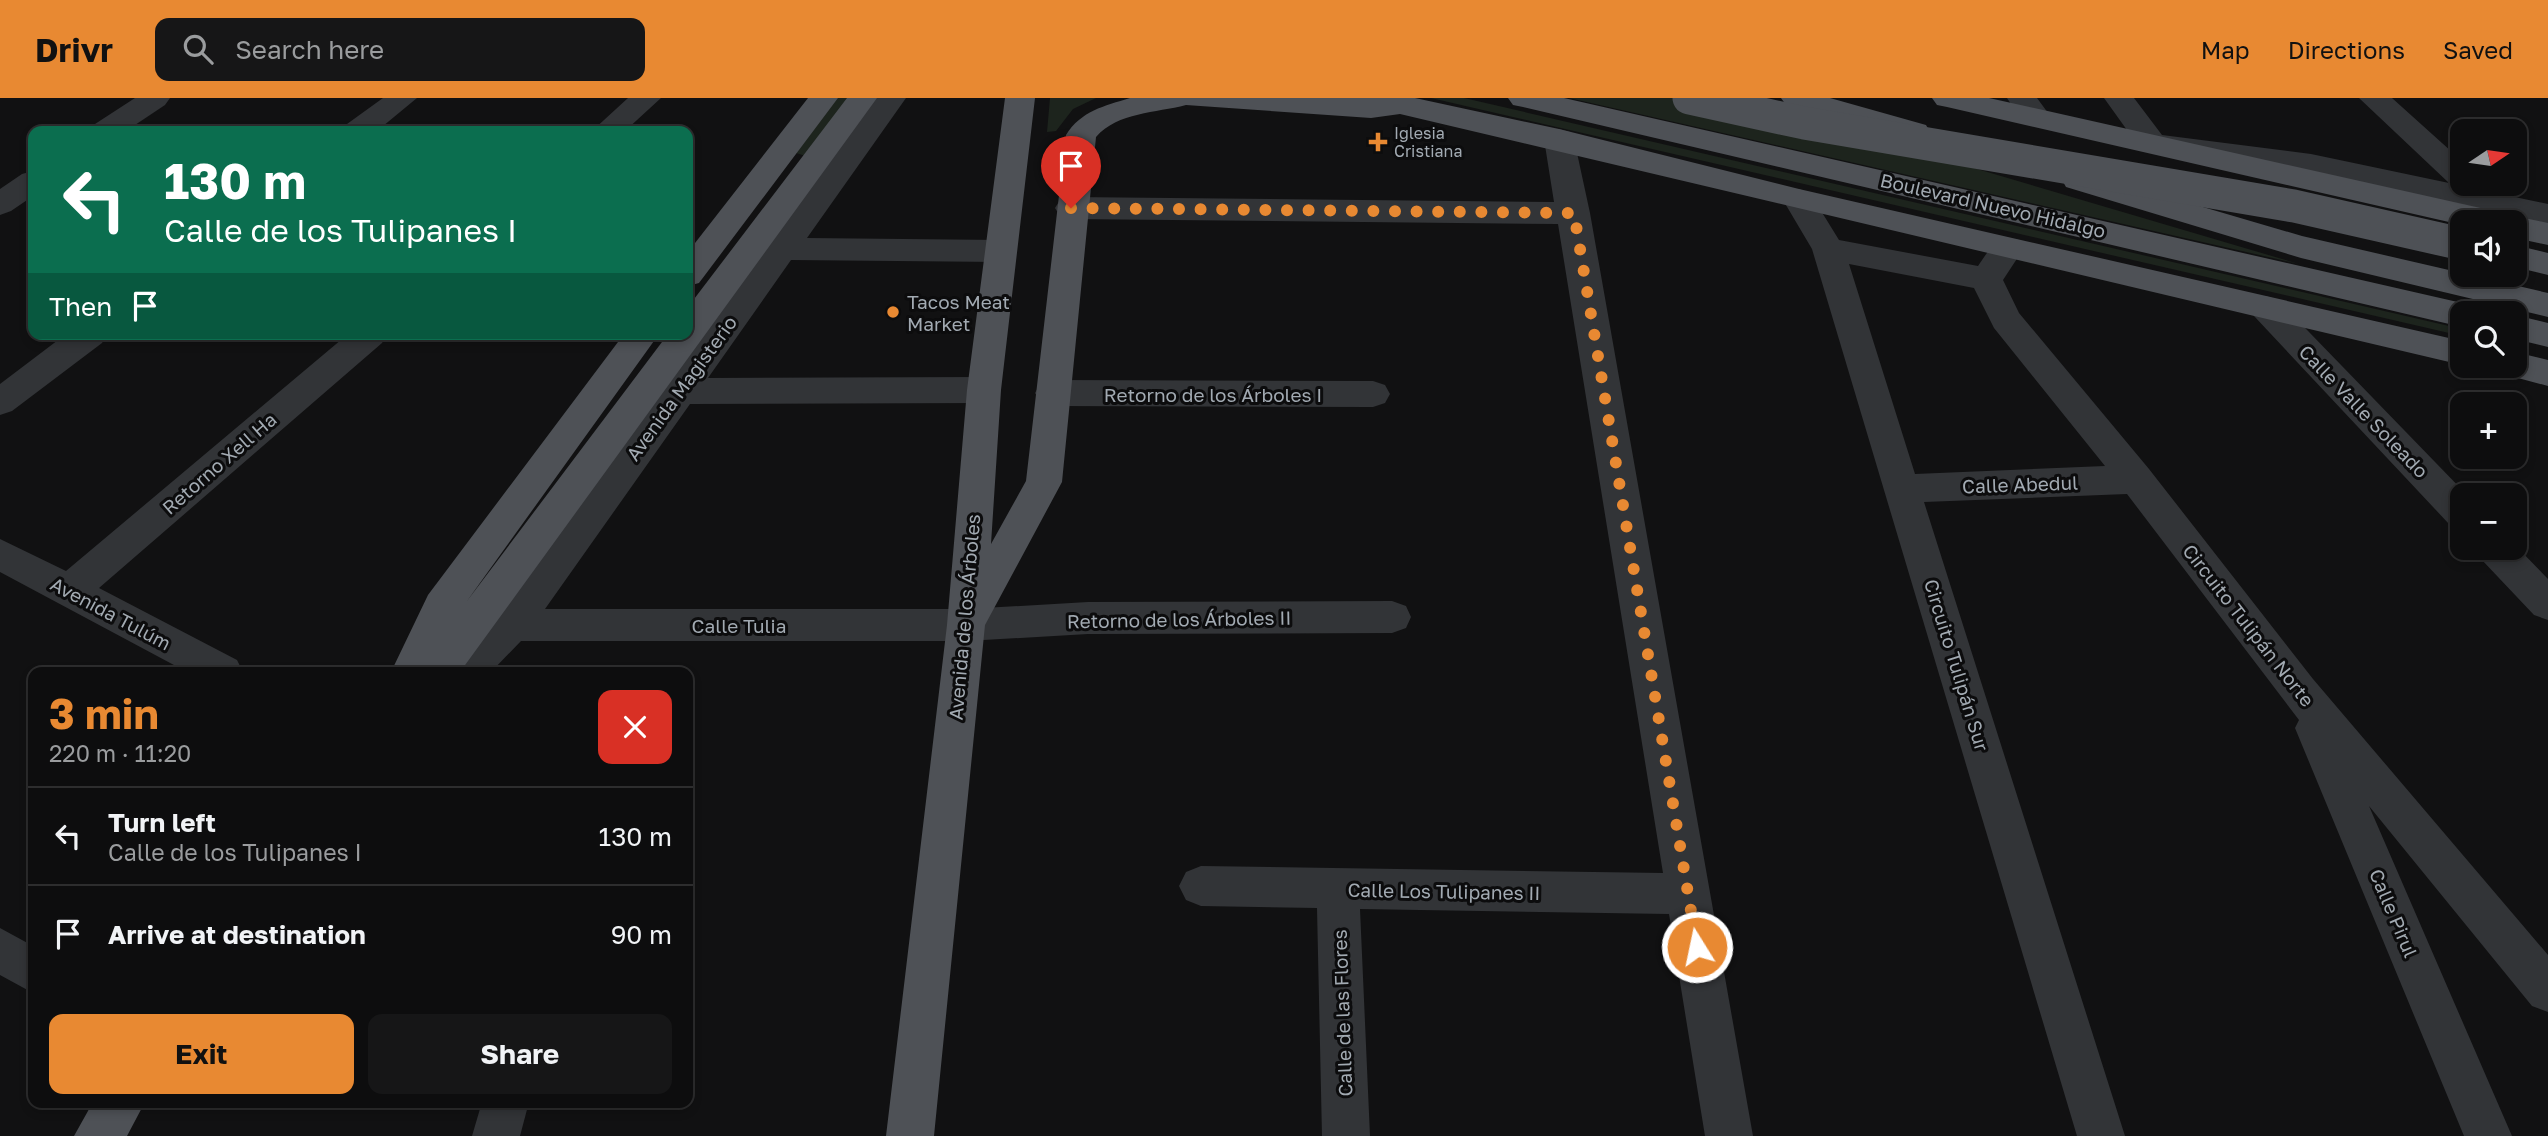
<!DOCTYPE html>
<meta charset="utf-8">
<style>
:root{--surface:#0d0d0e;--page:#161617;--text:#f1f3f6;--muted:#9a9c9e;--line:#2d2d2e;--accent:#e88932}
body{margin:0;font-family:"Golos Text",sans-serif;background:var(--page);color:var(--text);height:100vh;display:flex;flex-direction:column;font-size:26px;white-space:nowrap}
*{box-sizing:border-box;margin:0}
p{font-size:23px;color:var(--muted)}
.icon{flex:none;width:38px;height:38px;fill:none;stroke:currentColor;stroke-width:2;stroke-linecap:round;stroke-linejoin:round}
.map{position:relative;flex:1;overflow:hidden}
.panel{position:absolute;left:28px;top:569px;width:665px;height:441px;display:flex;flex-direction:column;background:var(--surface);border-radius:14px;box-shadow:0 4px 10px #0003,0 0 0 2px var(--line)}
.panel>*{flex:none}
.guide{position:absolute;left:28px;top:28px;width:665px;height:214px;border-radius:14px;box-shadow:0 4px 10px #0003,0 0 0 2px var(--line);background:#0b6e4f;color:#fff;overflow:hidden}
.needle{width:46px;rotate:77deg}
.tools{position:absolute;left:2450px;top:21px;display:grid;gap:14px}
.tools a{display:grid;place-items:center;width:77px;height:77px;border-radius:14px;background:var(--surface);box-shadow:0 4px 10px #0003,0 0 0 2px var(--line);font-size:35px}
.pin{position:absolute;display:grid;place-items:center;width:60px;height:60px;color:#fff;margin:-72px -30px;border-radius:50% 50% 50% 0;rotate:-45deg;box-shadow:0 0 7px #0007}
.pin .icon{rotate:45deg}
.me{position:absolute;width:77px;margin:-38px;rotate:350deg;stroke-linejoin:round;filter:drop-shadow(0 0 5px #0008)}
.turn{display:flex;align-items:center;gap:24px;height:147px;padding:0 21px;font-size:32px}
.turn .icon{width:91px;height:91px;stroke-width:2.5}
.turn b{display:block;font-size:49px;line-height:60px}
.then{display:flex;align-items:center;height:66px;padding:0 21px;background:#0003;gap:14px;font-size:26px}
.round{display:grid;place-items:center;flex:none;width:74px;height:74px;border-radius:14px;background:var(--page)}
.head{display:flex;align-items:center;justify-content:space-between;height:119px;padding:0 21px}
h1{font-size:42px;font-weight:700;line-height:52px;color:var(--accent)}
.cta{display:flex;gap:14px;margin-top:auto;padding:14px 21px}
.cta a{flex:1;height:80px;border-radius:14px;background:var(--accent);color:#111;font-size:28px;font-weight:700;line-height:80px;text-align:center}
.cta a+a{background:var(--page);color:var(--text)}
ul{padding:0;list-style:none}
li{display:flex;align-items:center;gap:21px;height:98px;padding:0 21px;border-top:2px solid var(--line)}
li div{flex:1}
li b{display:block;font-size:26px}
li em{font-style:normal}
header{display:flex;align-items:center;gap:42px;box-sizing:border-box;height:98px;padding:0 35px;background:var(--accent);color:#111}
header strong{font-size:33px}
nav{display:flex;gap:38px;margin-inline-start:auto;font-size:24px}
.search{width:490px;height:63px;background:var(--page);display:flex;align-items:center;gap:18px;box-sizing:border-box;padding:0 24px;border-radius:14px;color:var(--muted);font-size:26px}
.map>svg:first-child{display:block}
.green{fill:#1d241d}
.lines{fill:none;stroke-linecap:round;stroke-linejoin:round}
.minor{fill:#323437;fill-rule:evenodd}
.major{fill:#4e5156;fill-rule:evenodd}
.major-bridge{stroke:#4e5156;stroke-width:33}
.route{stroke:#e88932;stroke-width:12;stroke-dasharray:0 21.6}
.poi-dot{fill:#e88932;stroke:#0c0c0d;stroke-width:2.5}
.labels{text-anchor:middle;dominant-baseline:central;stroke-width:6;stroke-linejoin:round;paint-order:stroke}
.far-poi-label{font-size:16px;fill:#a2aab2;stroke:#0c0c0d;text-anchor:start}
.street-label{font-size:19px;fill:#a2aab2;stroke:#0c0c0d}
.poi-label{font-size:19px;fill:#a2aab2;stroke:#0c0c0d;text-anchor:start}
</style>
<header>
<strong>Drivr</strong>
<div class="search"><svg class="icon" aria-label="search" viewBox="0 0 24 24"><circle cx="10" cy="10" r="6"/><path d="M15 15l6 6"/></svg>Search here</div>
<nav><a>Map</a><a>Directions</a><a>Saved</a></nav>
</header>
<div class="map">
<svg width="2548" height="1038" viewBox="0 0 2548 1038">
<rect width="100%" height="100%" fill="#111112"/>
<path class="green" d="M837,0h39l-48,65 -32,-10z
M1050,0h46l-23,11 -17,22 -9,1z
M1431,0h33l998,231v7z
M1569,0h149l79,18 502,148z"/>
<g class="lines">
<path class="minor" d="M135,0h35l-5,7 -39,26h-35l4,-7z
M383,0h34l-40,33h-34l4,-7z
M628,0h33l-36,33h-33z
M876,0h30l-99,140 194,2 11,3 5,8 -5,8 -11,3 -210,-2 -83,118 276,-1 12,4 5,9 -5,9 -12,4 -294,1 -145,205h421l122,-7 304,-1 14,5 5,11 -5,11 -14,5 -304,1 -122,7h-445l-30,31h-46l6,-12 47,-47z
M2007,0h30l14,19 -5,7c-21,5 -28,-9 -39,-26z
M2104,0h30l28,37 149,19 138,29 -90,-85h33l70,63v23h12l-7,3 81,17v22l-237,-52 -169,-23z
M1559,31l11,3 4,7 16,74 163,923h-48l-36,-222 -309,-5 10,227h-48l-5,-228 -116,-2 -15,-6 -7,-14 7,-14 15,-6 462,7 -105,-649 -487,-5 -11,-3 -5,-8 5,-8 11,-3 483,5 -10,-63 4,-7z
M33,73v25l-22,15 -11,4v-26l22,-15z
M1799,91l11,4 29,47 139,26c12,-17 18,-32 41,-26l5,8 -21,32 16,33 130,156 164,210 235,276v57l-16,-6 -163,-200 143,330h-48l-169,-408 4,-8 -172,-226 -203,8 201,634h-48l-265,-887 -29,-49 5,-7zM1849,166l125,24 20,40 111,138 -190,8z
M2266,198l12,4 189,195h-5v34l-13,-5 -195,-208 -4,-8 4,-8z
M66,236h41l-5,9 -90,68 -12,4v-31z
M348,236h39l-5,9 -283,245 138,72 6,12h-56l-187,-100v-33l66,32z
M1052,282l321,1 12,4 5,9 -5,9 -12,4 -321,-1 -12,-4 -5,-9 5,-9z
M2515,447l33,34v41l-14,-5 -53,-56 -6,-11h40z
M0,830l33,18v47l-33,-18z
M482,1004h47l-9,34h-48z"/>
<path class="major" d="M808,0h30l-139,185 -11,3v-34z
M847,0h30l-417,574h-69l37,-77 196,-261h35l-192,267 201,-267h20v-27z
M1005,0h30l-34,292 -10,154 35,-63 40,-346c15,-24 38,-29 64,-37h285l144,31 240,60 663,152v24l-1062,-251 -29,4 -185,-13c-30,8 -68,7 -90,32l-34,345 -77,143 -51,511h-48l61,-511 20,-235z
M1508,0h56l898,205 12,4 4,6h-16v14l-939,-220 -10,-2z
M1781,0h49l96,27 4,7 -4,7 -11,3 -129,-37z
M1932,0h57l505,113 13,7 8,-2 33,7v22l-33,-7v-16h-53v3l-515,-118 -10,-2z
M2077,72l225,66 246,57v24l-247,-59 -235,-71 -4,-7 4,-7z
M2515,147l33,8v22l-33,-8z
M2515,217l33,8v24l-33,-8z
M2515,254l33,8v26l-45,-12 -5,-8h17z
M93,1004h52l-18,34h-53z"/>
<path class="major-bridge" d="M1689,0l115,25 490,83 168,38"/>
</g>
<g class="lines">
<path class="route" d="M1071,110l503,5 123,734"/>
</g>
<g class="poi-dot">
<path d="M1374.5 33.5h7v7h7v7h-7v7h-7v-7h-7v-7h7z"/>
<circle cx="893" cy="214" r="7"/>
</g>
<g class="labels">
<g class="far-poi-label">
<text x="1394" y="35">Iglesia<tspan x="1394" dy="18">Cristiana</tspan></text>
</g>
<g class="street-label">
<text transform="translate(1993 107) rotate(13)">Boulevard Nuevo Hidalgo</text>
<text transform="translate(681 290) rotate(-54)">Avenida Magisterio</text>
<text x="1213" y="296">Retorno de los Árboles I</text>
<text transform="translate(2364 313) rotate(46)">Calle Valle Soleado</text>
<text transform="translate(219 365) rotate(-41)">Retorno Xell Ha</text>
<text transform="translate(2020 386) rotate(-2)">Calle Abedul</text>
<text transform="translate(111 515) rotate(28)">Avenida Tulúm</text>
<text transform="translate(964 519) rotate(-85)">Avenida de los Árboles</text>
<text transform="translate(1179 521) rotate(-1)">Retorno de los Árboles II</text>
<text x="739" y="527">Calle Tulia</text>
<text transform="translate(2249 527) rotate(52)">Circuito Tulipán Norte</text>
<text transform="translate(1957 567) rotate(73)">Circuito Tulipán Sur</text>
<text transform="translate(1444 793) rotate(1)">Calle Los Tulipanes II</text>
<text transform="translate(2394 815) rotate(67)">Calle Pirul</text>
<text transform="translate(1342 915) rotate(-92)">Calle de las Flores</text>
</g>
<g class="poi-label">
<text x="907" y="203">Tacos Meat<tspan x="907" dy="22">Market</tspan></text>
</g>
</g>
</svg>
<div class="tools">
<a><svg class="needle" viewBox="-14 -14 28 28"><path d="M0-13l5 13h-10z" fill="#e53935"/><path d="M0 13l5-13h-10z" fill="#9a9c9e"/></svg></a>
<a><svg class="icon" aria-label="sound" viewBox="0 0 24 24"><path d="M4 9h4l5-4v14l-5-4H4zM17 9q2 3 0 6"/></svg></a>
<a><svg class="icon" aria-label="search" viewBox="0 0 24 24"><circle cx="10" cy="10" r="6"/><path d="M15 15l6 6"/></svg></a>
<a>+</a>
<a>−</a>
</div>
<div class="pin" style="left:1071px;top:110px;background:#d93025"><svg class="icon" aria-label="arrive" viewBox="0 0 24 24"><path d="M6 21V4h12l-3 4 3 4H6"/></svg></div>
<svg class="me" style="left:1697px;top:849px" viewBox="-20 -20 40 40"><circle r="17" fill="#e88932" stroke="#fff" stroke-width="3"/><path d="M0-11L8 9 0 5-8 9z" fill="#fff"/></svg>
<div class="guide">
<div class="turn"><svg class="icon" aria-label="left" viewBox="0 0 24 24"><path d="M17 20v-9H6M10 6l-5 5 5 5"/></svg><div><b>130 m</b>Calle de los Tulipanes I</div></div>
<div class="then">Then<svg class="icon" aria-label="arrive" viewBox="0 0 24 24"><path d="M6 21V4h12l-3 4 3 4H6"/></svg></div>
</div>
<section class="panel">
<div class="head"><div><h1>3 min</h1><p>220 m · 11:20</p></div><a class="round" style="background:#d93025;color:#fff"><svg class="icon" aria-label="close" viewBox="0 0 24 24"><path d="M6 6l12 12M18 6L6 18"/></svg></a></div>
<ul>
<li><svg class="icon" aria-label="left" viewBox="0 0 24 24"><path d="M17 20v-9H6M10 6l-5 5 5 5"/></svg><div><b>Turn left</b><p>Calle de los Tulipanes I</p></div><em>130 m</em></li>
<li><svg class="icon" aria-label="arrive" viewBox="0 0 24 24"><path d="M6 21V4h12l-3 4 3 4H6"/></svg><div><b>Arrive at destination</b></div><em>90 m</em></li>
</ul>
<div class="cta"><a>Exit</a><a>Share</a></div>
</section>
</div>
